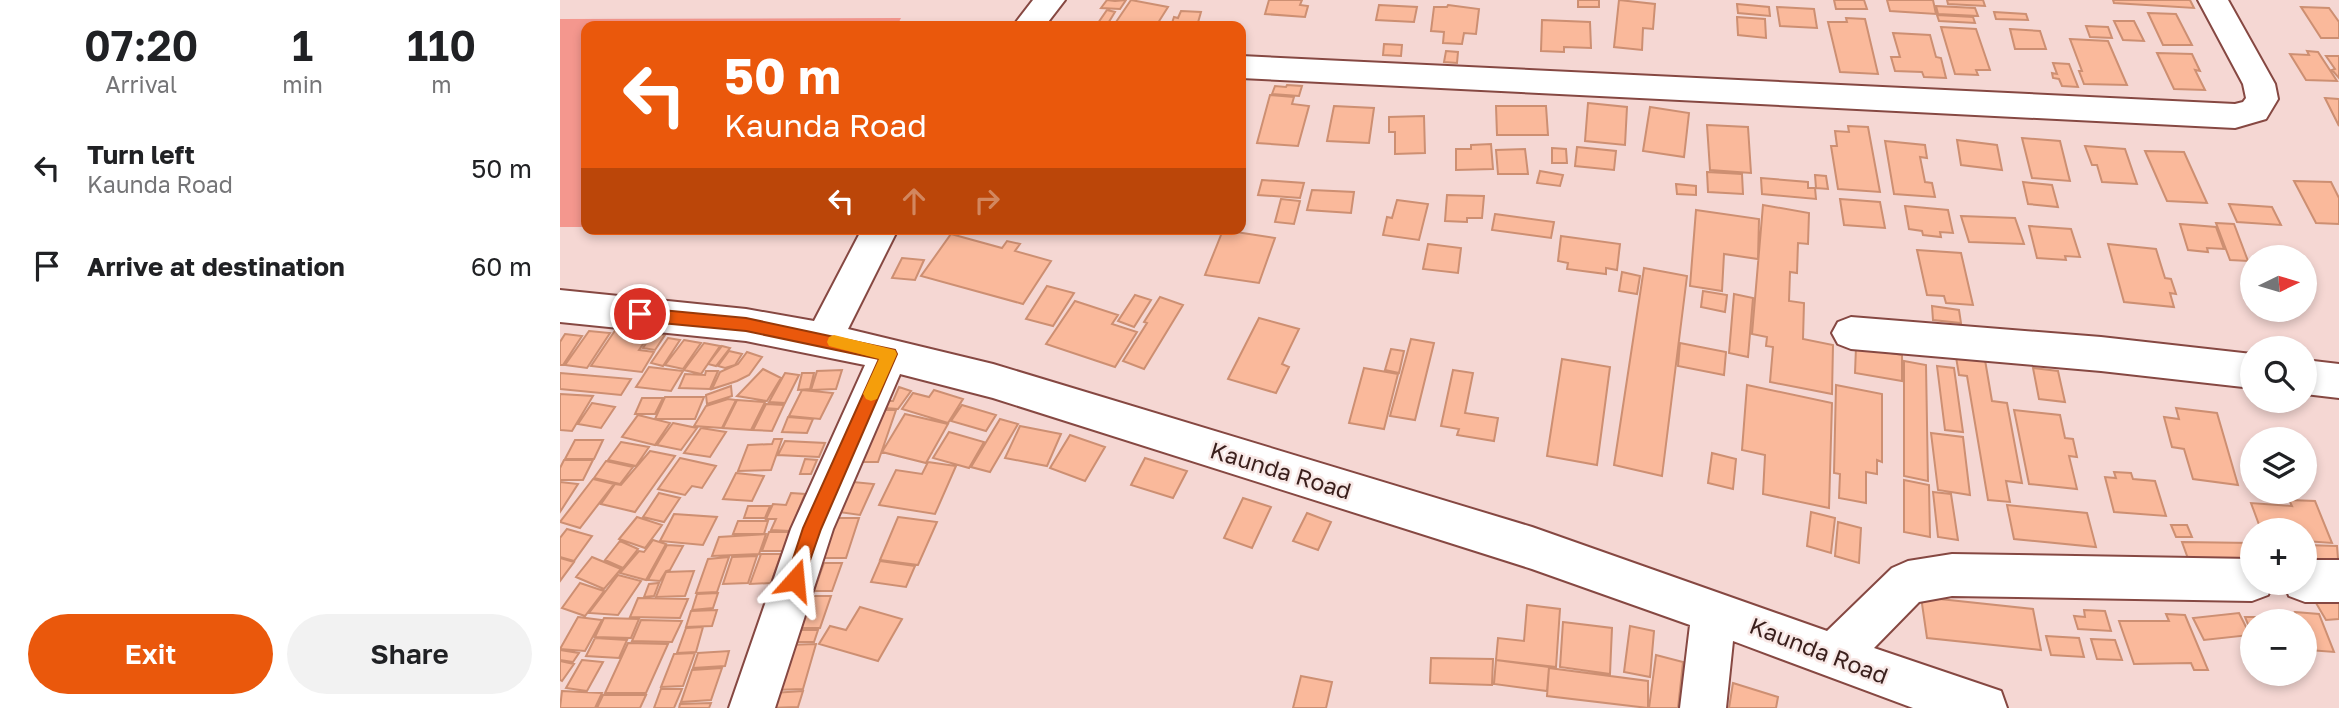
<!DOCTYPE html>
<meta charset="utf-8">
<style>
:root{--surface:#fff;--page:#f2f2f2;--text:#202124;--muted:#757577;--accent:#ea580c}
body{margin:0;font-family:"Golos Text",sans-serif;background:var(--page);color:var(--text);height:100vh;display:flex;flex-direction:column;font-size:26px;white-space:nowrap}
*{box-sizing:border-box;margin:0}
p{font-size:23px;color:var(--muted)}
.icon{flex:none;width:38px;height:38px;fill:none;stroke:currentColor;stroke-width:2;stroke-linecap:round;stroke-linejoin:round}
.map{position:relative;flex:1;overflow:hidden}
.drawer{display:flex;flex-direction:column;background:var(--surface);width:560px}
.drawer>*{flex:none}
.top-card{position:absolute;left:21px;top:21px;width:665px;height:214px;border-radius:14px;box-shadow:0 4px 10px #0003;background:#ea580c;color:#fff;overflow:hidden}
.needle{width:46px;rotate:85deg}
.buttons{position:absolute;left:1680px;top:245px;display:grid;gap:14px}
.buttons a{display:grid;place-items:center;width:77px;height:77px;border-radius:50%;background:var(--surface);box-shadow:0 4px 10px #0003;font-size:35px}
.pin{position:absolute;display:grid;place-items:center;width:60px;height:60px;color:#fff;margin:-30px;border:4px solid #fff;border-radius:50%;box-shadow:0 2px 7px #0007}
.me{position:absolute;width:77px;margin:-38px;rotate:18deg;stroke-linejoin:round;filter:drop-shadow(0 0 5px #0008)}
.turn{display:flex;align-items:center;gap:24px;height:147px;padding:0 28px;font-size:32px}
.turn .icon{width:91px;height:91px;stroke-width:2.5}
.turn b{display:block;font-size:49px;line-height:60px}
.lanes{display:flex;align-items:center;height:66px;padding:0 28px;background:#0003;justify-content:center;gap:35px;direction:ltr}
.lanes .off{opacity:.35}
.eta{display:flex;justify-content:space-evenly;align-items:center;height:119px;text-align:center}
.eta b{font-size:42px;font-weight:600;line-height:49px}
.button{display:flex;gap:14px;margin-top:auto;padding:14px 28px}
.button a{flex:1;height:80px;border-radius:42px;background:var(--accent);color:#fff;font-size:28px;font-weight:600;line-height:80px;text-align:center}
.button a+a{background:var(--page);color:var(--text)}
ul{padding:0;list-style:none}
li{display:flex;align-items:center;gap:21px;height:98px;padding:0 28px}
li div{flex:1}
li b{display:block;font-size:26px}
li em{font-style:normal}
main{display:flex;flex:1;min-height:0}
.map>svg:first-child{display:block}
.green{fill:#f4978e}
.building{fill:#fab99b;stroke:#cd8f72;stroke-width:2}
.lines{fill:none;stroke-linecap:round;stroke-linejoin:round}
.minor-casing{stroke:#864842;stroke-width:4}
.minor{fill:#fff;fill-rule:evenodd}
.route{fill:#ea580c;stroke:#983908;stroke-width:2}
.slow{fill:#f59e0b}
.labels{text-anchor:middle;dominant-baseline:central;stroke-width:5;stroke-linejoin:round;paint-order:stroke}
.street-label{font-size:23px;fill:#3a1f1c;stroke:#f8e8e6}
</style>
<main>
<section class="drawer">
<div class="eta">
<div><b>07:20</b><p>Arrival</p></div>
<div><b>1</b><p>min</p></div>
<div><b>110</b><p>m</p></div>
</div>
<ul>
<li><svg class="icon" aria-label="left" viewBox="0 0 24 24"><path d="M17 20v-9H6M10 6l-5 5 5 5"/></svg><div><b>Turn left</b><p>Kaunda Road</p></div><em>50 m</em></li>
<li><svg class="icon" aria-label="arrive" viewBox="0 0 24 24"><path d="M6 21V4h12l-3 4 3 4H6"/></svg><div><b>Arrive at destination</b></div><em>60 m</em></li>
</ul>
<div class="button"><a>Exit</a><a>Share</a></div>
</section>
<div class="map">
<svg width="1779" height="708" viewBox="0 0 1779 708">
<rect width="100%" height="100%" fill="#f5d7d3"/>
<path class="green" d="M341,18l-4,8h-311v201h-26v-208z"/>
<path class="building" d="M547,0l8,1 11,-1 -6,9 -19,-1z
M571,0l37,7 -12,19h-22l-18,-4z
M709,0h33l-2,5 8,1 -3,11 -40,-3z
M1018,0h21v7h-21z
M1059,0l36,4 -2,25 -10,-1 -1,22 -28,-3z
M1274,0h30l3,9h-31z
M1327,0h46l3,14 -46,-3z
M1387,0h36l2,6 -37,-2z
M1553,0h77l4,8 -80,-5z
M1177,4l32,3 1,9 -32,-3z
M819,5l38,2 -3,15 -38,-2z
M888,5l31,4 -3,25 -12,-1 -2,11 -19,-1 1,-11 -13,-1 3,-24h13z
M1376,6l39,2 3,8 -40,-2z
M1217,7l37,2 3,19 -37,-2z
M1741,7l28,1 10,14v16h-18z
M547,10l8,2 -8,13 -9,-2z
M621,11l20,1 -4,14h-26l3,-9 4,1z
M1434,12l32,2 2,6 -32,-1z
M1588,13l28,1 16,31h-29z
M1377,15l36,2 2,6 -36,-2z
M1177,17l28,2 1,19 -28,-3z
M1286,18l19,1 13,55 -38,-2 -12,-50h19z
M982,20l48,2 1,26 -27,-1v5l-23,-1z
M1554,21h20l10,20 -21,-1z
M1526,26l22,1 4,11 -22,-1z
M1381,27l35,2 14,41h-14l2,5 -23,-1z
M1450,29l30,2 6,18h-31z
M1333,33l37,2 6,22 5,1 5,20 -22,-1 -2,-5 -27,-1 -4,-14h9z
M1510,39l38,2 19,44 -43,-1 -5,-13h3z
M824,44l18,1 -1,11 -18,-1z
M886,51l12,1 -1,11 -13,-1z
M1747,51l11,1 19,29 -31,-1 -16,-26 19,1z
M1597,53l35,1 8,17 -5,-1 10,20 -31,-1z
M1766,56h13v22l-7,-8 3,-1z
M1493,63l16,1 9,23 -16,-1 -3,-7 -6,-1 -1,-5 5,1z
M727,85l15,1 -3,10 -27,-2 3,-8 11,1z
M710,95l24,2 -2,7 17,2 -11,40 -41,-3z
M1765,98l14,1v27z
M1028,103l39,4 -2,38 -40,-4z
M774,106l40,2 -5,35 -42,-2z
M936,106h50l2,29h-51z
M1090,107l39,6 -5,44 -41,-6z
M864,116l1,37 -30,1v-22h-6v-15z
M1147,125l41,2 3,46 -41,-3z
M1288,126l20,1 12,65 -42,-3 -7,-43h6l-2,-15 14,1z
M1462,138l38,3 10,40 -38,-3z
M1397,140l40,5 5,25 -41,-5z
M1325,141l40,4 2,13 -7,-1 5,25 7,1 3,14 -41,-3z
M931,144l2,25 -37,1v-21h15v-4z
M1525,146l40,3 12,35 -35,-2 -5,-17h-5z
M1017,147l39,4 -2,19 -39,-4z
M992,148l14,1 1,14h-15z
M965,149l3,25h-30l-2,-24z
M1585,151l39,1 23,51 -40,-2z
M980,171l23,4 -3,11 -23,-3z
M1147,172l35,2 1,20 -35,-2z
M1255,175l11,1 2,13 -12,-1z
M1201,178l47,4v6h7l1,11 -54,-5z
M702,180l42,3 -4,15 -42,-3z
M1734,181l37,1 8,16v26l-23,-1z
M1463,182l29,3 6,22 -30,-3z
M1116,184l20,2v9l-19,-1z
M752,190l42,2 -3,21 -44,-3z
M887,195l37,1 -2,22h-15v4l-22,-1z
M721,199l19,2 -6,23 -19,-2z
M1280,199l40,3 5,26 -41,-3z
M837,200l31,4 -9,36 -36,-5 4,-18 5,1z
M1669,204l43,3 9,18 -44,-3z
M1203,205l46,8 -1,31 -10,-1 -1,30 -7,-1 -1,29 15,2 -1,36 30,6 -1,49 -62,-12 3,-35 -7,-1 1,-9 -15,-3z
M1345,206l43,4 5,23 -13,-1 1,5 -18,-2 -1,-4 -13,-2z
M1136,210l63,9 -1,40 -34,-5 -2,37 -32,-5z
M935,214l59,8 -3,16 -59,-8z
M1401,216l54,2 9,26 -55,-2z
M1656,223l18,1 14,37 -18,-1z
M1620,224l36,3 8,22 -17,-1 1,4 -20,-2z
M1469,226l42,3 9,28 -15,-1 1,4 -29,-2z
M663,230l52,8 -16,45 -54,-8z
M391,234l51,14 5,-7 13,3 -5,7 36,10 -28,43 -102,-28z
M1001,236l59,8 -3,26 -11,-2v6l-39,-5 1,-6 -10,-2z
M868,244l33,4 -3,25 -35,-4z
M1548,244l48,5 9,29 6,1 5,15 -6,-1 4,14 -50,-5z
M1357,250l44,3 12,52 -27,-2 -2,-7 -17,-1z
M342,258l22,2 -9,20 -23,-2z
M1084,268l43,8 -25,200 -48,-11z
M1062,272l18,4 -3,18 -18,-3z
M487,286l27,7 -21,33 -27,-7z
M1143,291l24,4 -2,17 -24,-5z
M1174,294l19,4 -5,59 -19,-4z
M575,295l16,5 -17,27 -16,-6z
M600,297l23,8 -39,64 -21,-8 24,-38 -3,-1z
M515,301l43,14 -6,9 25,8 -22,35 -69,-23z
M1372,306l27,4 2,13 -28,-3z
M699,318l40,11 -17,35 7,3 -13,26 -48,-14z
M56,329l11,1 -4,5 25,2 -9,13 15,2 -12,20 -51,-6z
M29,331l21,2 -23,35 -22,-3z
M93,333l12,2 -10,15 -12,-2z
M5,334l17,2 -19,29h-3v-23z
M108,338l12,2 -17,26 -12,-3z
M851,339l23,4 -19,77 -25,-4z
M124,340l17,3 -18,26 -18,-4z
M144,343l16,3 -19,28 -17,-4z
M1120,343l46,9 -2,23 -46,-9z
M162,346l8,2 -14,18 -8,-2z
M1296,347l46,8v26l-47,-8z
M831,349l13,2 -5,22 -14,-3z
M169,351l13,3 -7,11 -10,3 -7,-2z
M187,352l15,5 -13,18 -12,6 -25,8 8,-17 18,-8z
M1396,357l29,3 7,41 15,2 15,80 -16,-2 4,21 -22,-2 -21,-124 -8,-1z
M1002,359l48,8 -13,98 -50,-9z
M1344,361l22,4 2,116 -24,-5z
M1377,366l17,2 9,64 -18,-2z
M89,367l34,4 -12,20 -35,-4z
M804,368l34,6 -14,55 -35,-6z
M1473,368l25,3 7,31 -26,-3z
M203,369l18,9 -14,23 -30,-5z
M282,370l-6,19 -25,1 6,-19z
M893,370l20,3 -8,40 33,5 -4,23 -37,-6 2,-6 -18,-3z
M146,371h12l-8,18 -31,-1 6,-14 20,1z
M0,373l71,6 -10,16 -61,-6z
M225,373l14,2 -14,28 -16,-1z
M242,373h12l-4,16 -12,1z
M1187,385l85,18 -3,105 -66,-14 2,-39 -23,-5z
M1276,385l46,9v68l-5,-2v14l-11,-2v31l-27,-5 1,-24 -6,-1z
M171,386l1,10 -25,8 -1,-9z
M339,387l12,4 -13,18 -14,-1 3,-7h6z
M242,390l31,3 -13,26 -31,-3z
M374,390l29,9 -15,24 -46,-14 11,-16 16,4z
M0,394l33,2 -21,35 -12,-1z
M105,397h39l-9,22h-40z
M82,398h21l-8,16h-20z
M168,399l8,1 -14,28 -28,-2 12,-20z
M177,400l28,2 -14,28 -28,-2z
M32,403l23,4 -14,21 -23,-4z
M206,404l18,1 -12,26 -19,-1z
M402,405l34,10 -10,16 -35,-10z
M1616,408l41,5 21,72 -45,-6 -9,-30 -12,-2 -8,-30 15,2z
M319,410h17l-18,52h-17z
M1454,410l46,5 5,23 8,1 4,18 -8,-1 8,33 -48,-5z
M345,414l43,10 -22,39 -44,-11z
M78,415l32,8 -15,22 -33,-8z
M228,417l25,2 -6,14 -25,-1z
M440,419l18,5 -28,48 -19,-5z
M113,423l24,5 -16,22 -24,-5z
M460,426l41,8 -14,32 -42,-8z
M141,428l25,4 -16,25 -26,-4z
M389,432l35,10 -15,26 -36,-10z
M1371,433l32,4 7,58 -32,-5z
M510,435l35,12 -20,34 -35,-13z
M214,439h8l-11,31 -33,1 10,-26 24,-1z
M15,440h28l-9,19h-29z
M225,441l40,2 -6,14 -41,-2z
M61,442l28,5 -13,19 -28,-6z
M90,451l25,5 -40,56 -34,-8 14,-20 6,1z
M1152,453l24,6 -3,30 -25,-6z
M120,458l36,8 -14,22 -10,-2 -7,9 -27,-6z
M585,458l42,13 -14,27 -42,-13z
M245,459l12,1 -6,14h-11z
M4,460h29l-10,20h-23v-12z
M46,461l27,6 -13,17 -26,-6z
M368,462l28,4 -21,48 -56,-9 17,-35 26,4z
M1554,472l17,1 2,6 22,2 11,35 -52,-4 -9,-35 11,1z
M176,473l28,3 -12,25 -29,-2z
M33,479l21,5 -34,44 -20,-6z
M1344,480l25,5 1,52 -26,-5z
M0,482l18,2 -18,28z
M293,482l21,2 -14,31 -21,-3z
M1373,492l18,2 7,46 -20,-3z
M99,493l21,5 -16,24 -21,-5z
M231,493l14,1 -15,37 -19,-1 5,-11h-10l7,-15 13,1z
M683,498l28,9 -19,41 -28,-10z
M1729,500l26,1 17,42 -27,-2v-11h-44l-10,-27 41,3z
M1447,505l80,8 9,34 -82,-8z
M188,506h22l-5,12h-21z
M1251,512l24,6 -4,35 -24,-7z
M747,513l24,9 -13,28 -25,-9z
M114,514l43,3 -14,28 -43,-4z
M77,517l25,8 -17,23 -26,-9z
M338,517l39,5 -19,43 -38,-5z
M276,518h23l-13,40h-24z
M178,521h30l-4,13h-31z
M1278,522l23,6 -2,35 -24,-7z
M1611,525h16l5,12h-16z
M7,529l25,7 -18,25 -14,-4v-19z
M209,532h21l-7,19h-21z
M206,534l-7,20 -47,2 7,-19z
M93,540l13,4 -20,36 -26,-7 19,-22 5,1z
M60,541l18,8 -15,19 -18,-8z
M1622,542l70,1v23l-62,-2z
M107,545l16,1 -13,24 -4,1 -6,10 -12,-1z
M1745,545l32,1 2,25 -34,-1z
M201,554h20l-10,29 -21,1z
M197,556l-9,27 -25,1 9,-27z
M32,557l29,12 -17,20 -28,-12z
M169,557l-12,35 -21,1 12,-34z
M0,558l14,4 -14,19z
M320,561l35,5 -9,21 -35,-5z
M264,563h18l-10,28h-18z
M134,571l-9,25 -29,1 10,-25z
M58,575l23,6 -23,34 -29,-2z
M20,583l24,8 -19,25 -23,-8z
M99,583l-5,13 -10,1 5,-13z
M158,593l-5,15 -21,2 5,-16z
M249,596h22l-11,32h-22z
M1361,597l112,12 8,41 -114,-12z
M78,598l50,1 -8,19 -50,-1z
M1779,602v17l-13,1 -10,-17z
M967,605l33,4 -4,58 -60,-7 2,-22 26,3z
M300,607l42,12 -24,42 -59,-17 11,-18 16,4z
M157,610l-5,16 -26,1 5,-16z
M1524,610l21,1 6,20 -33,-2 -4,-13 11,1z
M1735,612l24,2 15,38 -25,-2 -4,-11v-18h-7z
M1679,613l11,22 -46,5 -11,-22z
M1606,614l19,1 23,55h-14l-3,-7 -57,1 -15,-43h50z
M18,617l24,3 -17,31 -25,-2z
M1685,617h17l2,4h-12v13z
M44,618l35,1 -8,19 -36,-1z
M81,620l41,1 -10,21 -40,-1z
M1003,622l49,6 -2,46 -50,-7z
M1070,626l24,5 -4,46 -26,-5z
M143,627l-7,25 -19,1 9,-25z
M238,630h20l-4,12h-20z
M1486,636l33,2 5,19 -33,-2z
M35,638l32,2 -8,18 -33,-2z
M1531,639l24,1 7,20 -25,-1z
M68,643l40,1 -22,49h-41z
M256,644l-13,45 -29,1 13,-45z
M0,650l19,3 -6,9 -13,-2z
M169,651l-4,15 -32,2 5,-15z
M135,653l-12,33 -22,1 13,-33z
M1096,655l27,7 -5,46h-29z
M871,658l62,1 -1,26 -62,-2z
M22,660l21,2 -16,29 -21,-3z
M936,660l53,7 -2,24 -53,-7z
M0,661l14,3 -12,17 -2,-1z
M162,668l-11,32 -30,2 11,-32z
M989,668l99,13v27l-101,-12z
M741,676l31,6 -6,26h-33z
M1173,683l45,14 -2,11h-47z
M101,689h21l-8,19h-20z
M2,691l40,2 -7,15h-35z
M243,691l-5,16 -30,1 4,-15z
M43,695h43l-6,13h-43z
M151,703l-2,5h-30l1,-4z"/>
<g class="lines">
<g class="minor-casing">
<path id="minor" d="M473,0h32l-20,26h-32z
M1638,0h30l47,84 3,15 -12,20 -31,9 -994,-50v-22l994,48 8,-2 3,-4 -3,-14z
M302,229h36l-50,100 145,35 539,163 295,104 65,-63 16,-7 44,-7 300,5v24h21l-5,12 -16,6 -300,-5 -33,6 -45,46 127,43 6,17h-94l-180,-67 -7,67h-46l10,-83 -158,-56 -539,-171 -93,-24 -67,155 -58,179h-46l62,-179 74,-164 -119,-24 -186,-19v-32l186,19 68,12z
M1291,317l250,20 151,17v34l-151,-17 -250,-22 -13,-5 -6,-11 6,-11z
M1745,360l34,4v34l-34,-4z
M1745,560h34v42h-34l-16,-6 -5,-13h21z"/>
</g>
<use href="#minor" class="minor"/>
</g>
<path class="route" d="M80,308l106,10 149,32 2,4 -76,175 -20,57 -6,3 -6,-3 -3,-6 17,-52 76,-169 -133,-28 -106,-10 -8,-7z"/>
<path class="slow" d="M274,335l61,15 2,4 -20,45 -6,2 -5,-2 -3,-5 16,-35 -50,-13 -2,-4 2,-5z"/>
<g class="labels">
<g class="street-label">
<text transform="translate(721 470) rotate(17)">Kaunda Road</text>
<text transform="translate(1259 650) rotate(21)">Kaunda Road</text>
</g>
</g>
</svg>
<div class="buttons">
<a><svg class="needle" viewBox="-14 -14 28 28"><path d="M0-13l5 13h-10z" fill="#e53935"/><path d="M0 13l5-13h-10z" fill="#757577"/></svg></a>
<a><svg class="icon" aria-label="search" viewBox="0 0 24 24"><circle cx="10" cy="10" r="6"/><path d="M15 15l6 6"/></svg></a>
<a><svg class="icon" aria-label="layers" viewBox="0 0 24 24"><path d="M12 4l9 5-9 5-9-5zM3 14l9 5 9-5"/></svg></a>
<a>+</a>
<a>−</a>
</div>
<div class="pin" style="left:80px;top:314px;background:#d93025"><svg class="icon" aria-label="arrive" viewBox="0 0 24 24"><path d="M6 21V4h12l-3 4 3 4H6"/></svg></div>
<svg class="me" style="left:235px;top:580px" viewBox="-20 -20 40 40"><path d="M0-17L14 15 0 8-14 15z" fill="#ea580c" stroke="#fff" stroke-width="4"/></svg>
<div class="top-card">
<div class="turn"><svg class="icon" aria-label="left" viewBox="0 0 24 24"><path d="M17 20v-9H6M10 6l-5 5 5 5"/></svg><div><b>50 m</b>Kaunda Road</div></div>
<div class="lanes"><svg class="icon" aria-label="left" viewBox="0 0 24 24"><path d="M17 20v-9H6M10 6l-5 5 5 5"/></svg><svg class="icon off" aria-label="ahead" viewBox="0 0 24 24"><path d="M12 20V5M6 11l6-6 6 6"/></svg><svg class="icon off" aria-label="right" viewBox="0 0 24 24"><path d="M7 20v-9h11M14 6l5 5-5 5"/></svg></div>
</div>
</div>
</main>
